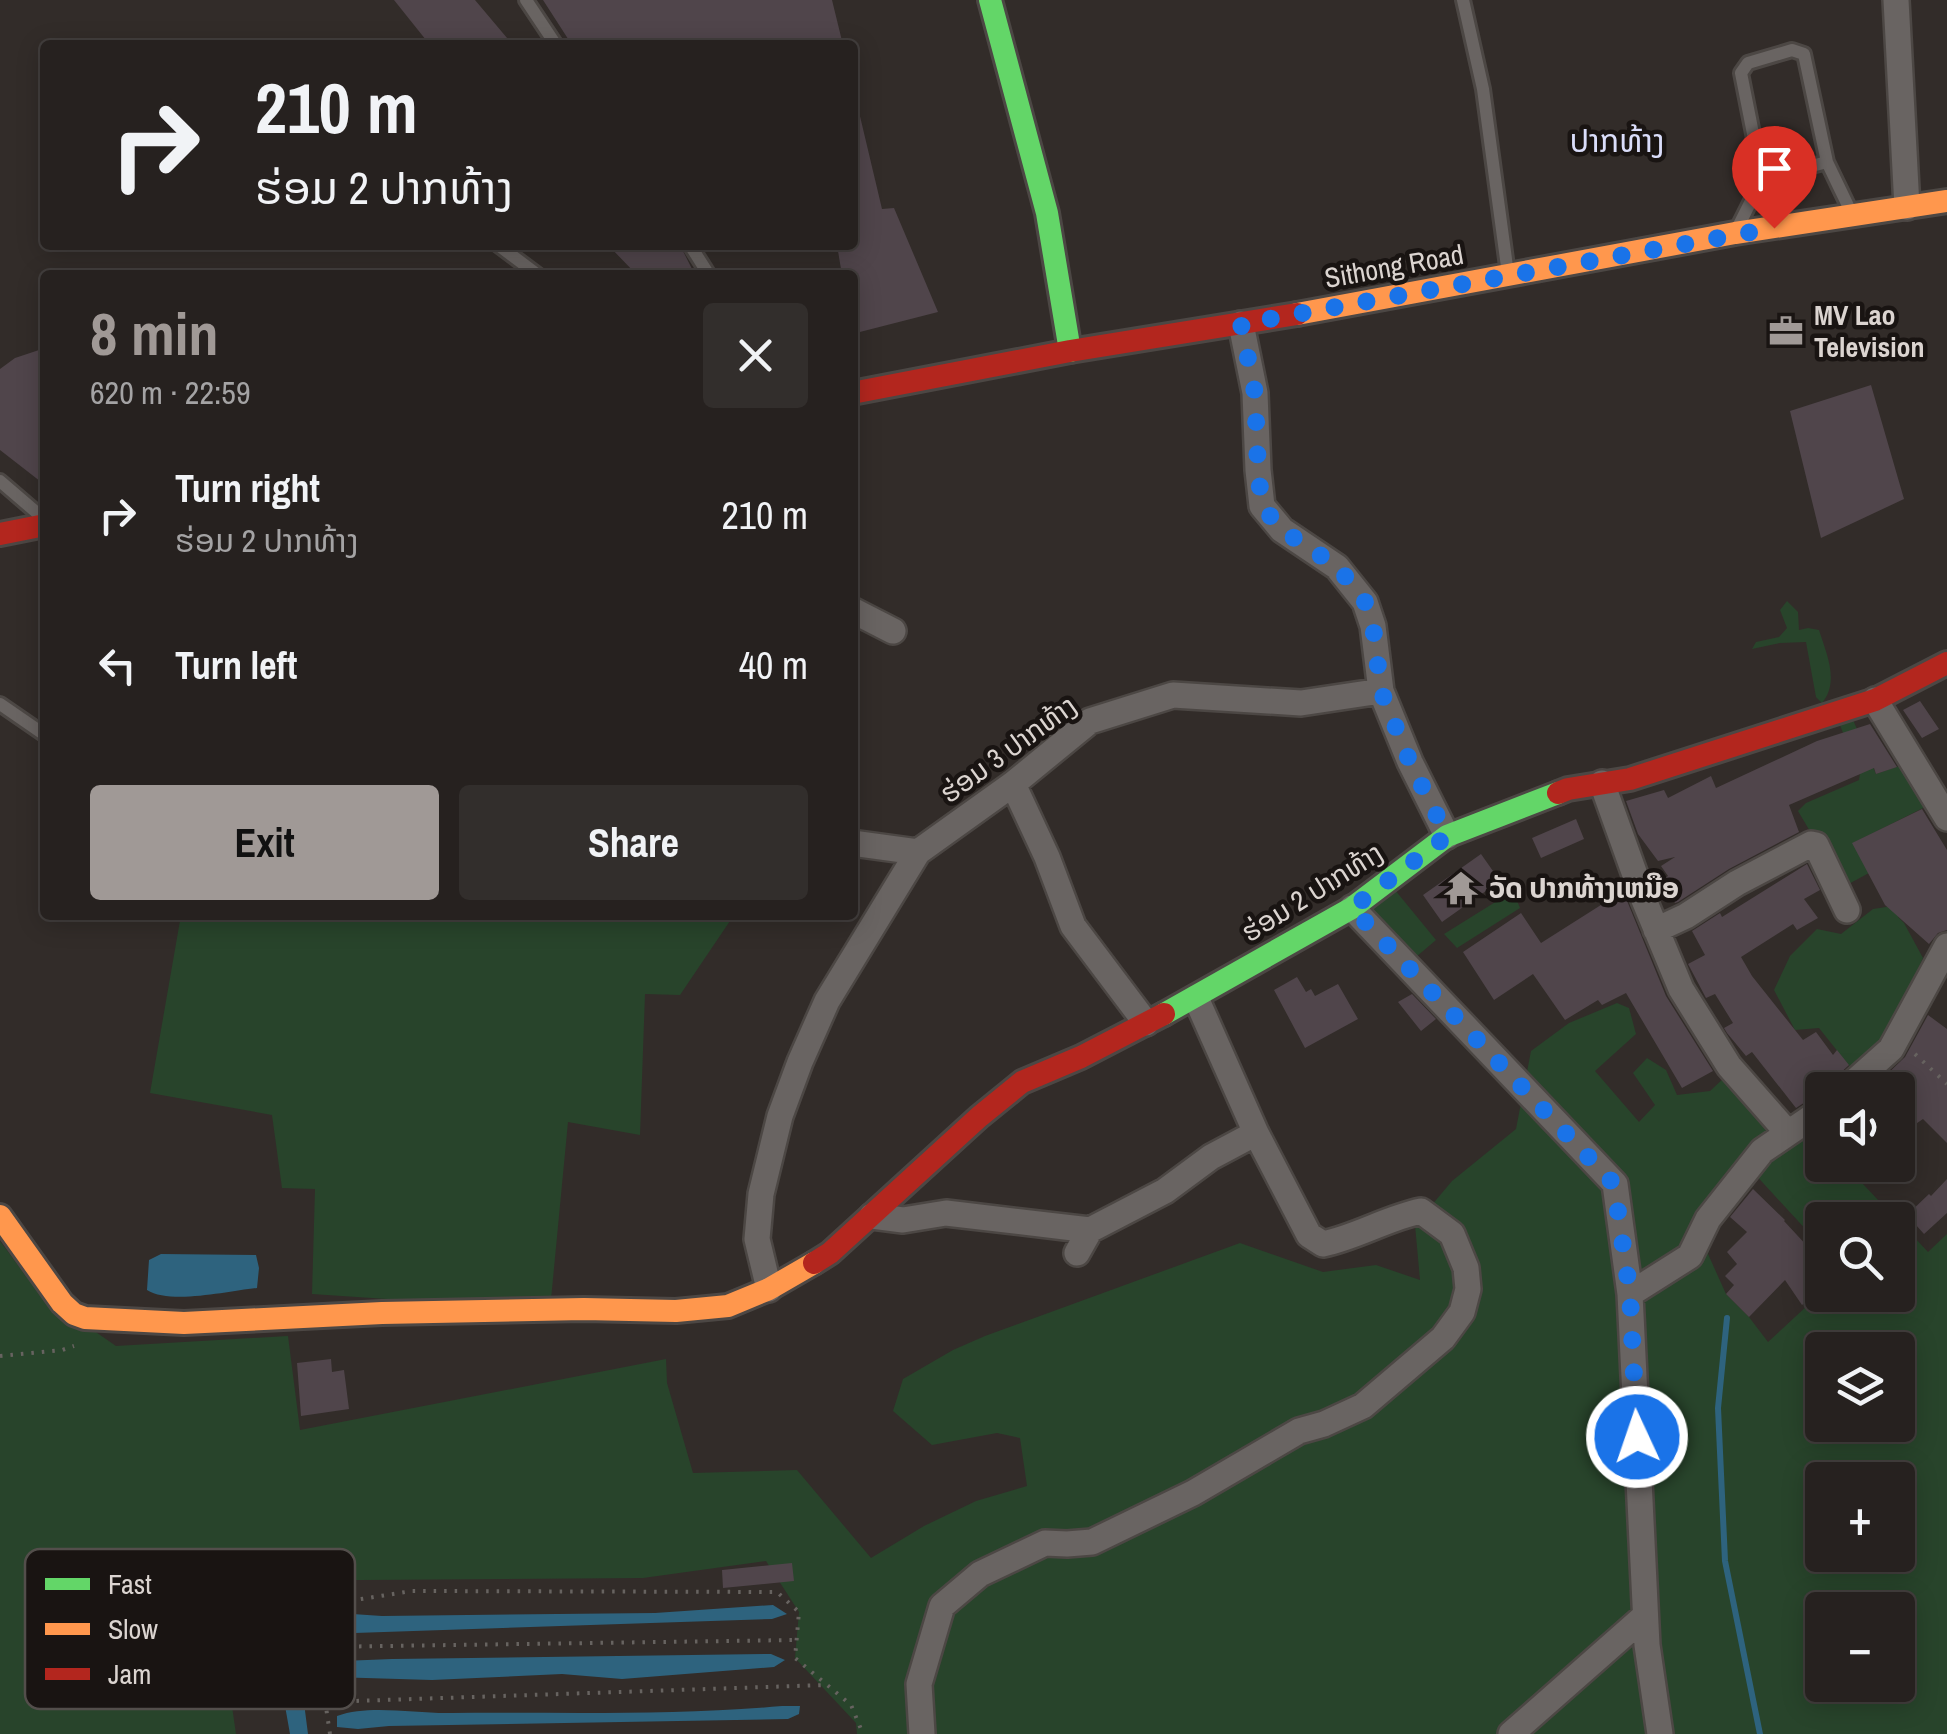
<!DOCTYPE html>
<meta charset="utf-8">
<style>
:root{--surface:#26211f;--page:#322e2c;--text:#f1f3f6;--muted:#a4a3a4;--line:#423e3d;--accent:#a09996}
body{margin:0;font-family:"Archivo Narrow","Noto Sans Lao",sans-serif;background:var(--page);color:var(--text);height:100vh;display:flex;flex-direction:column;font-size:38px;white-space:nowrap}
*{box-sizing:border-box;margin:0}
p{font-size:32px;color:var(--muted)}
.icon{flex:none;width:55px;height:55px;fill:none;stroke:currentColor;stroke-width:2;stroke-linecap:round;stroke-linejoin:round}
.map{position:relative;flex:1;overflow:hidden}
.sheet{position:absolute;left:40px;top:270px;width:818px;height:650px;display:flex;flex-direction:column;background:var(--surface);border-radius:10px;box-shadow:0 5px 25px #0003,0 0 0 2px var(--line)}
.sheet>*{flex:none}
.guide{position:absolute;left:40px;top:40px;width:818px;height:210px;border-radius:10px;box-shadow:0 5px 25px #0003,0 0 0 2px var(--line);background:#26211f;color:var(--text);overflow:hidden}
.tools{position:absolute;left:1805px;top:1072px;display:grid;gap:20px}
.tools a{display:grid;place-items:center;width:110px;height:110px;border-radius:10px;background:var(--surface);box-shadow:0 5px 25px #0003,0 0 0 2px var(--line);font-size:50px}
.pin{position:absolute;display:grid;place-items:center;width:85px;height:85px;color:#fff;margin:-102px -42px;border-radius:50% 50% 50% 0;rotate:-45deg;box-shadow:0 0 10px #0007}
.pin .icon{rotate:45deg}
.me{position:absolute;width:110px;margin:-55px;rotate:357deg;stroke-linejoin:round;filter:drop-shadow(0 0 8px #0008)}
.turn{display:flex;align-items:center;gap:35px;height:210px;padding:0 50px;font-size:45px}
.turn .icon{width:130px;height:130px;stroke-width:2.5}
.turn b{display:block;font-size:70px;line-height:85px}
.round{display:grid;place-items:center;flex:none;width:105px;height:105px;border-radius:10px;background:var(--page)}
.headline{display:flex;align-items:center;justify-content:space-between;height:170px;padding:0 50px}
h1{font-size:60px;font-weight:700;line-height:75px;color:var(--accent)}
.primary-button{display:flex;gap:20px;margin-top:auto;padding:20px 50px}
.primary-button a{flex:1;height:115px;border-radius:10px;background:var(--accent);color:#111;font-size:40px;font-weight:700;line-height:115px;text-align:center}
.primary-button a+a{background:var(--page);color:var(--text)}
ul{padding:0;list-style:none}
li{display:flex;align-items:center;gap:30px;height:150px;padding:0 50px}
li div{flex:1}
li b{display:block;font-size:38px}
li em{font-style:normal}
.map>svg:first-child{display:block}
.green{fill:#28442b;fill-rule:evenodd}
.water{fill:#2e637e}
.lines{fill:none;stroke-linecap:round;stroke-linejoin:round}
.stream{stroke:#2e637e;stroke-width:6}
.building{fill:#50454b}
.lane-casing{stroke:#4c4744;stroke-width:18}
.street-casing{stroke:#4c4744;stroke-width:30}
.fast-casing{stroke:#4c4744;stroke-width:28}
.slow-casing{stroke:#4c4744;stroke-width:28}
.jam-casing{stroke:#4c4744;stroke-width:28}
.path{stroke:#676360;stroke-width:4;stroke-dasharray:2.5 8;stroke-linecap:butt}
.lane{stroke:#696462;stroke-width:12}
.street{stroke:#696462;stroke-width:25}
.fast{stroke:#63d668;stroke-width:22}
.slow{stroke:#ff974d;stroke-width:22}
.jam{stroke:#b3261e;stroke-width:22}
.route{stroke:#1a73e8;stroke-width:18;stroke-dasharray:0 32.4}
.labels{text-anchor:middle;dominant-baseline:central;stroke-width:9;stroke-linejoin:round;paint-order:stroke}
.street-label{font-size:28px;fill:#dbd4d0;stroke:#191412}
.poi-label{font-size:28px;font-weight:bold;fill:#dbd4d0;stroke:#191412;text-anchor:start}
.quarter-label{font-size:32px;fill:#daddfa;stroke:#191412}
.key{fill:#191412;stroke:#534e4b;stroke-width:2.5}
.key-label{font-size:28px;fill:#dbd4d0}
</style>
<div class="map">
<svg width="1947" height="1734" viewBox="0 0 1947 1734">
<rect width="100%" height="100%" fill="#322c29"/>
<path class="green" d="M1787,601l11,11 1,18 9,-2 11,2c7,23 21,51 3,73l-6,-6 -10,-55 -26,1 -28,6 4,-7 23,-5 8,-9 -7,-18z
M1851,715l25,59 29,-10 24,41 -76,38 16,30 -26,14 -45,-76 8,-8 53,-23 1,-6 -23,-56z
M1395,890l41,50 -20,17 -50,-48z
M1513,891l7,17 -63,40 -13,-14z
M1899,905l-1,12 6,6 19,35 -39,84 -33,26 -32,-40 -24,2 -21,-40 16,-34 27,-27 24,5 32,-25z
M181,915h553l-54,80 -35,-1 -5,141 -72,-13 -18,188 -238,-16 3,-105 -33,-1 -10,-73 -122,-22z
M1617,1003l12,5 7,26 -41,37 44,51 16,-17 -22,-32 14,-15 19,12 11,25 33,-4 15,-14 24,-8 22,39 30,11 21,23v23h23l52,55h-75v27l-70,-76 -30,39 -14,44 18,40 23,23 19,25 54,-50v3h76v-75l30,32 19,-18v500h-1090l-1,-11 -61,-65 4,-46 -33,-51 -123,17 -429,3 22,153h-236v-493l38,51 78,54 172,-10 12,94 366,-71 1,24 26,90 104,-3 74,88 53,-32 52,-25 51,-15 -7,-48 -23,-5 -65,12 -39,-34 10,-32 50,-29 32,-14 255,-93 83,29 53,-7 44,15 -5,-55 37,-44 64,-52 15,-78 38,-28zM1822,1350h76v75h-76zM1822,1480h76v75h-76zM1822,1610h76v75h-76z"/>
<path class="water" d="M161,1254l95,1 3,13 -2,20c-29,3 -86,17 -110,2l2,-30z
M274,1602h17l17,132h-18l-14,-79z
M773,1605l14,9 -15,5 -447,15 -6,-7 4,-15 59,4 273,-3z
M771,1654l14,6 -11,7 -152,12 -60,-5 -130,6 -100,-3 -1,-9 11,-7 50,-2z
M782,1706h18l-1,8 -11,5 -399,7 -31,3 -21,-2v-11c33,-12 79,-2 115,-3 109,-1 220,3 330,-7z"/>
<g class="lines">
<path class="stream" d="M1727,1318l-9,90 7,153 35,173"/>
</g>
<path class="building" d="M394,0h81l38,45h-83z
M543,0h289l11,45h-271z
M859,112l23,97 12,-1 44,104 -86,22v-59h-10l-5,-30h15v-132z
M608,245h72l15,30h-58z
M45,348v137l-45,-35v-81l15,-11z
M1871,385l33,114 -83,39 -31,-127z
M1920,701l19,28 -17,9 -19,-28z
M1870,724l27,43 -21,7 -2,-6 -85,37 10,27 -70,37 -51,33 -3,1 -2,-5 -4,3 -11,-18 10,-7 -7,-10 14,-9 -17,4 -20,-27 -12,-33 38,-11 4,8 43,-22 5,12 101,-47z
M1922,809l25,41v80l-9,3 -9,11 -44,-39 -33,-62z
M1576,819l8,20 -43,19 -9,-20z
M1481,854l19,27 -58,41 -19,-27z
M1807,864l13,26 -16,9 14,19 -21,12 -4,-6 -52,33 11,19 51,64 13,-8 17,23 4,-5 12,15 -15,14 -6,11h-6v4l-9,3 -17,11 -44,-56 -6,4 -19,-23 -3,-5 9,-5 -18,-29 -9,4 -18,-34 17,-9 -13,-24 28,-18 2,4z
M1623,891l43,105 47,75 -31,17 -56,-95 -24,12 -4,-5 -33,20 -32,-46 -39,26 -31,-48 58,-39 20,30z
M1297,977l9,15 5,-3 4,7 23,-12 20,35 -53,29 -31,-58z
M1412,994l24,25 -15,12 -23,-29z
M1928,1015l19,14v114l-24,-24 -25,17v-46h-6l-11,-10 24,-23z
M1947,1179v34l-23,21 -17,-19 22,-21 2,2z
M1753,1189l32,31 -1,1 38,41v27l-20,16 -17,-25 -36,37 -23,-23 8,-9 -9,-9 12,-12 -10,-12 20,-20 -17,-15z
M331,1359l1,13 12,-2 5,39 -48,7 -4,-53z
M792,1563l2,18 -71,7 -1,-18z"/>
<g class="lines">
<g class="lane-casing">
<path id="lane" d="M526,0l30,45
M1463,0l20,89 25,185
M1762,179l65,-17
M1738,227l24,-48 -21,-106 7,-10 44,-13 12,4 23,108 25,52
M498,245l40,30
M690,245l19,30
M0,481l43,37
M0,704l45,31"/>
</g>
<g class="street-casing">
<path id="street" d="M1896,0l11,207
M1241,324l14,69 3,77 4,36 20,24 55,37 28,35 8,24 8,65 29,71 37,74
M852,610l41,21
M1875,700l72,118
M1602,783l42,117 37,89 48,77 59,67
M1013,784l34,73 26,69 73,97
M852,843l66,9 95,-68 77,-63 83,-26 128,8 80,-12
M1352,908l263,276 15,110 17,351 13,89
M1656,930l30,-14 51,-33 74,-39 5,1 31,65
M1845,1090l46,-41 56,-103
M872,1216l31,4 43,-7 144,17 75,-39 46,-34 45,-24
M1077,1253l13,-23
M769,1289l-12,-50 4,-45 19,-78 20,-54 27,-61 91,-149
M1630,1294l60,-38 18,-37 54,-68 60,-41
M922,1734l-3,-50 23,-78 38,-32 65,-31 22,1 25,-2 101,-49 106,-62 25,-7 39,-18 80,-68 19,-26 6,-23 -2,-21 -14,-34 -31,-23c-34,7 -64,26 -98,33l-14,-9 -53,-102 -60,-135
M1511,1734l134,-118"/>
</g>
<g class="fast-casing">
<path id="fast" d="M990,0l57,213 23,138
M1164,1014l188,-106 95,-72 111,-43"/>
</g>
<g class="slow-casing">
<path id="slow" d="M1297,314l438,-81 212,-32
M0,1216l62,87 12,11 11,4 99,5 198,-10 202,-4 92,2 52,-5 41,-17 45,-26"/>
</g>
<g class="jam-casing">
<path id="jam" d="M852,393l218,-42 227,-37
M0,534l45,-9
M1558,793l10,-4 62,-10 245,-79 72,-37
M814,1263l16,-10 149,-136 43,-35 59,-25 83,-43"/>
</g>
<path class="path" d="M1915,1054l32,30
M0,1356l62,-6 12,-4
M317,1647l479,-7
M325,1702l500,-17
M330,1734l-13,-87 -12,-38 14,-13 36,4 57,-9 365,1 22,20 -4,46 56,47 12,29"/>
<use href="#lane" class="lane"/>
<use href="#street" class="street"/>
<use href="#fast" class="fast"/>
<use href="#slow" class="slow"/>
<use href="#jam" class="jam"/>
</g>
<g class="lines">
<path class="route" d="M1637,1437l-7,-143 -16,-110 -262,-276 95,-72 -37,-74 -29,-71 -8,-65 -8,-24 -27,-35 -56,-37 -20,-24 -4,-36 -3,-77 -14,-69 533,-96"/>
</g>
<defs>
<g id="office-bare" transform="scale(2.7)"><path d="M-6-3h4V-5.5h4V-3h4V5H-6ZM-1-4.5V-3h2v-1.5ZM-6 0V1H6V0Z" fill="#a09996" stroke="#191412" stroke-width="2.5" paint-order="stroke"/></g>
<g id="temple-bare" transform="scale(2.7)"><path d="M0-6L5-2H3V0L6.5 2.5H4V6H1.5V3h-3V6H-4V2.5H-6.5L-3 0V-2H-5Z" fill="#a09996" stroke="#191412" stroke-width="2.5" paint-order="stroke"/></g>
</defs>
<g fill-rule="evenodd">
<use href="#office-bare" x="1786" y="331"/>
<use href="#temple-bare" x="1461" y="888"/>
</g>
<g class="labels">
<g class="street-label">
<text transform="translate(1394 266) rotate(-10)">Sithong Road</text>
<text transform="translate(1008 749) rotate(-36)">ຮ່ອມ 3 ປາກທ້າງ</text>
<text transform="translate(1312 892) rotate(-32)">ຮ່ອມ 2 ປາກທ້າງ</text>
</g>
<g class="poi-label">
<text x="1814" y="315">MV Lao<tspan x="1814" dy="32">Television</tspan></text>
<text x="1489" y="888">ວັດ ປາກທ້າງເຫນືອ</text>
</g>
<g class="quarter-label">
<text x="1617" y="140">ປາກທ້າງ</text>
</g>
</g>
<rect x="25" y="1549" width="330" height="160" rx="15" class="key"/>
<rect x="45" y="1578" width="45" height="12" fill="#63d668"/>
<rect x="45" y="1623" width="45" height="12" fill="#ff974d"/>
<rect x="45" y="1668" width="45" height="12" fill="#b3261e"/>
<g class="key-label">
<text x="108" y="1594">Fast</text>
<text x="108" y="1639">Slow</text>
<text x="108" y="1684">Jam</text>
</g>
</svg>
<div class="tools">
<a><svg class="icon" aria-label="sound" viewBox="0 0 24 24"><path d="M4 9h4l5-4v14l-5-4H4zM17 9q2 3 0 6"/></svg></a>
<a><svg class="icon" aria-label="search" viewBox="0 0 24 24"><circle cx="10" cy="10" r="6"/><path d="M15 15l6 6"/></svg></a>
<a><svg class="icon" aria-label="layers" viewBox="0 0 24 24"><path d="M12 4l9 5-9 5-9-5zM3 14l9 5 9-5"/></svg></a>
<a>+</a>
<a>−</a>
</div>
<div class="pin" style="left:1774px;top:228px;background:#d93025"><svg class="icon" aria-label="arrive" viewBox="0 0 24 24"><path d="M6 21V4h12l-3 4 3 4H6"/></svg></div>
<svg class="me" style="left:1637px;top:1437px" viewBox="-20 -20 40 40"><circle r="17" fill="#1a73e8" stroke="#fff" stroke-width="3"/><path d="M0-11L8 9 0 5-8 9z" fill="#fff"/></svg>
<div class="guide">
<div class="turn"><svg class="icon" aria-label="right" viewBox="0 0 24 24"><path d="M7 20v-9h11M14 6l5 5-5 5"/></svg><div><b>210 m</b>ຮ່ອມ 2 ປາກທ້າງ</div></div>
</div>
<section class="sheet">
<div class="headline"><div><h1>8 min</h1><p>620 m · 22:59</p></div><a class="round"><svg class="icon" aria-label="close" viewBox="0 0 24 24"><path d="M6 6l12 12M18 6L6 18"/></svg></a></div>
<ul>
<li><svg class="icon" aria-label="right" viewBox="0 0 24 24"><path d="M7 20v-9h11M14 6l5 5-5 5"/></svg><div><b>Turn right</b><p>ຮ່ອມ 2 ປາກທ້າງ</p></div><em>210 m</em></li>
<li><svg class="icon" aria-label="left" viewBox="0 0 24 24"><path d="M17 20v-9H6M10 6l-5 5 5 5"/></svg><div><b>Turn left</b></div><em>40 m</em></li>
</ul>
<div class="primary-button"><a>Exit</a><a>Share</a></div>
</section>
</div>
